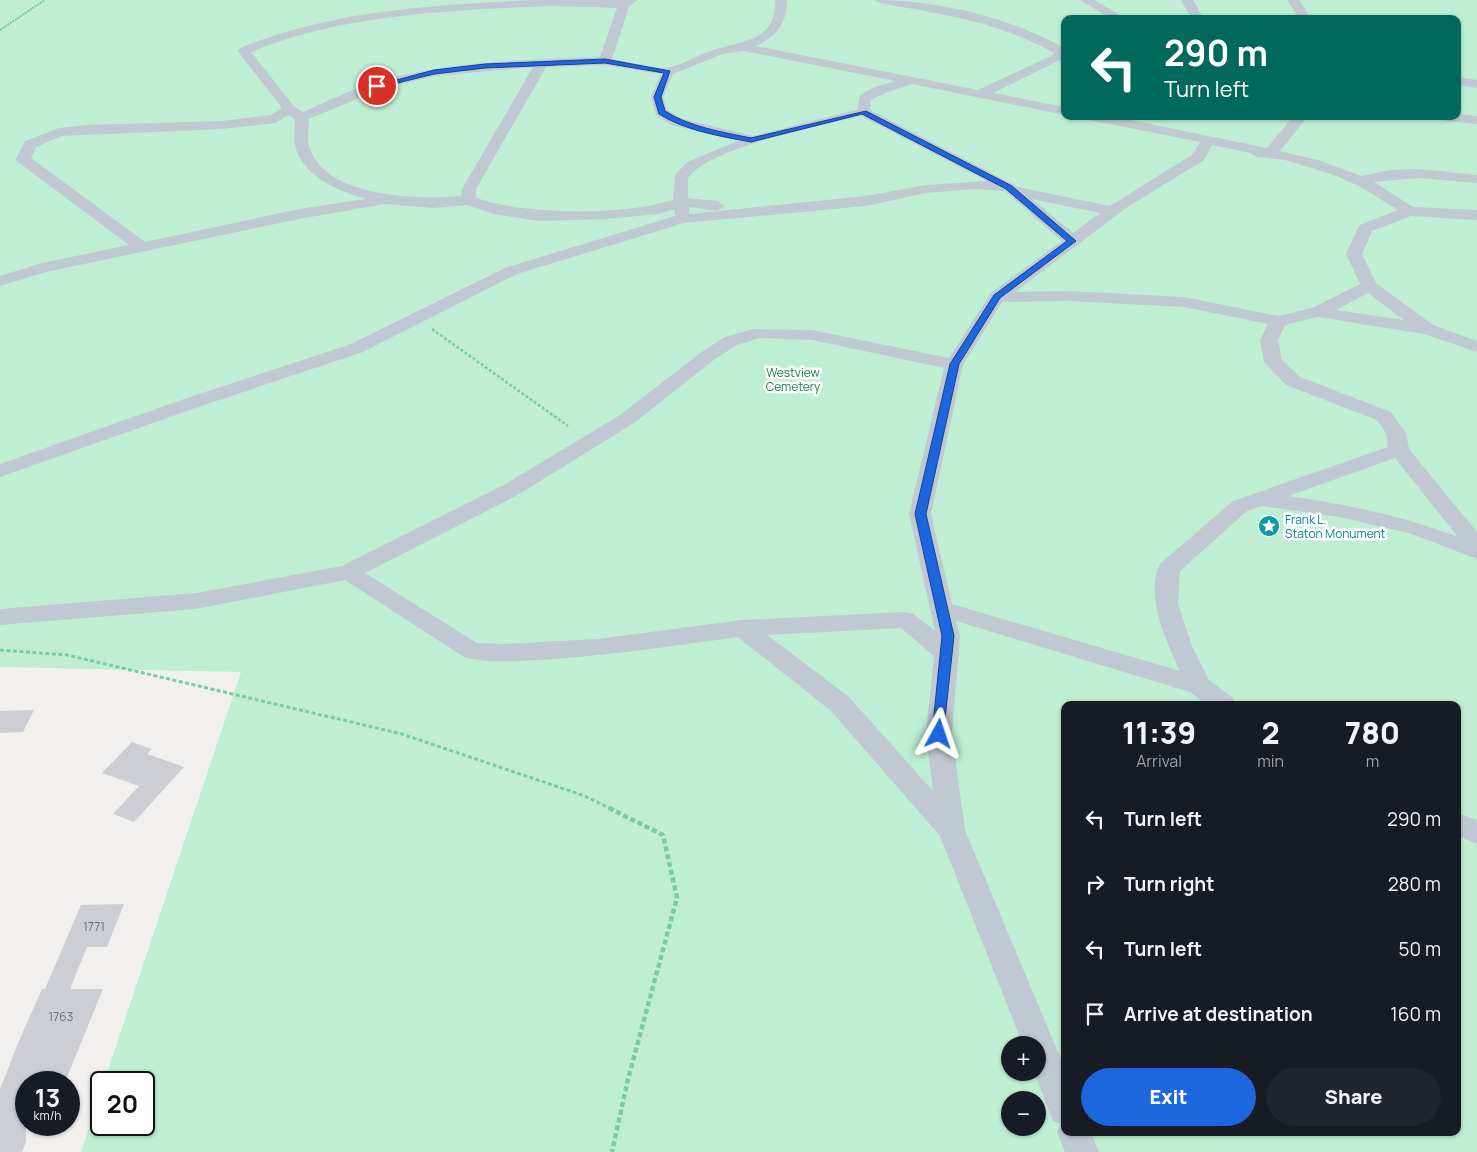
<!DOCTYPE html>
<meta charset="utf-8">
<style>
:root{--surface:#171b24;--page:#20242c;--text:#f1f3f6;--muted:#9ea1a6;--accent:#1e66dd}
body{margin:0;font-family:Manrope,sans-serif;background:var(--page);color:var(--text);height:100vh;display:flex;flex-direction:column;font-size:19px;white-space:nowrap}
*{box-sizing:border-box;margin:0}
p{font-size:16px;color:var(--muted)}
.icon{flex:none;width:28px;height:28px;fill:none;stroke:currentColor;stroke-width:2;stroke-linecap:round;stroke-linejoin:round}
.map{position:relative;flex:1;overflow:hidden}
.drawer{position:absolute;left:1061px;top:701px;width:400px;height:435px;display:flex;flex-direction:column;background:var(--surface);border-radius:10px;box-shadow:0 1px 4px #0004}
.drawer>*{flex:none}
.hud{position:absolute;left:1061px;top:15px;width:400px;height:105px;border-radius:10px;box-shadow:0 1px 4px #0004;background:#00695c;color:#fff;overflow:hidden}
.controls{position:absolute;left:1001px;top:1036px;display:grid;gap:10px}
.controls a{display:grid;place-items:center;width:45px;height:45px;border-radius:50%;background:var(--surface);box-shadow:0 1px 4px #0004;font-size:25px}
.speed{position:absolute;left:15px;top:1071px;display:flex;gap:10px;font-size:25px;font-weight:700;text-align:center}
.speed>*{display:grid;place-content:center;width:65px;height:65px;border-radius:50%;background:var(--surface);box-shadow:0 1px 4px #0004;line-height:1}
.speed small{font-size:12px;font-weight:400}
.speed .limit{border:2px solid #111;border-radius:8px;background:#fff;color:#111}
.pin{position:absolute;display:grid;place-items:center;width:42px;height:42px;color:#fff;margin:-21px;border:2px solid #fff;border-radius:50%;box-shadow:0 1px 5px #0007}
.me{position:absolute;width:55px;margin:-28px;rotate:5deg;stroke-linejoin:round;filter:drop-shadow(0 0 4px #0008)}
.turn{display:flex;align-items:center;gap:18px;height:105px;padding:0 20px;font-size:22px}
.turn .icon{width:65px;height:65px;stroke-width:2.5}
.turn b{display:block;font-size:35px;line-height:42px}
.eta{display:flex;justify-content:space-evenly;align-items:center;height:85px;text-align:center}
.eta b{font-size:30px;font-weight:800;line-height:35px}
.cta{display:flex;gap:10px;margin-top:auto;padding:10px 20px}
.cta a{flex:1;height:58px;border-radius:30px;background:var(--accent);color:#fff;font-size:20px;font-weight:800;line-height:58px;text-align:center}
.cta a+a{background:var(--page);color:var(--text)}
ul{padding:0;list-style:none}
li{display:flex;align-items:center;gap:15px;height:65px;padding:0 20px}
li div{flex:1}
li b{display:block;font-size:19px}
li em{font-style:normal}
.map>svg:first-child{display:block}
.green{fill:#bfeed4;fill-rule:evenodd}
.building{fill:#ccced4}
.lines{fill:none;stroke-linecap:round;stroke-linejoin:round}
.path-far3{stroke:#78cba7;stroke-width:2;stroke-dasharray:2 1;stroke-linecap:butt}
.path-far2{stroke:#78cba7;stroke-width:2.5;stroke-dasharray:3 2;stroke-linecap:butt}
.path-far1{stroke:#78cba7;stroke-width:3;stroke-dasharray:4 2.5;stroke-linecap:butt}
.path{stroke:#78cba7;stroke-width:4.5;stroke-dasharray:5 3;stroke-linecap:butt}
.minor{fill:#c0c9d1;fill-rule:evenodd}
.route{fill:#1e66dd;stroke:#144290}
.labels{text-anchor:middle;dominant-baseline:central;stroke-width:5;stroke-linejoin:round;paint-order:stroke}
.park-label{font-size:12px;fill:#1a7c50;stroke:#fff}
.culture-label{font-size:12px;fill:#0d838f;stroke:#fff;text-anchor:start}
.near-number-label{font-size:12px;fill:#69707a}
</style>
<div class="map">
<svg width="1477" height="1152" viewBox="0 0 1477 1152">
<rect width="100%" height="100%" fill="#f2efef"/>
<path class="green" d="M0,0h1477v1152h-1396l20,-61v34h43v-43h-40l137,-410 -241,-5zM1065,19h393v97h-393zM1065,705h393v427h-393zM1010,1045h28v27h-28zM1010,1100h28v28h-28z"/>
<path class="building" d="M34,710l-11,22 -23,1v-22z
M132,742l20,7 -5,5 37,13 -50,55 -21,-8 26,-28 -37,-13z
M124,904l-17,43h-20l-17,42h33l-38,93h-39v60l-4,10h-22v-63l18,-46 24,-54h3l36,-84z"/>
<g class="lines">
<path class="path-far3" d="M0,30l45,-30"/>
<path class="path-far2" d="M432,329l136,97"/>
<path class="path-far1" d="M0,650l67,5 335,79 183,62 26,13"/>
<path class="path" d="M609,808l54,27 14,63 -49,181 -16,73"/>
<path class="minor" d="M532,0h105l-8,7 -17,52c17,3 35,8 53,9 10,0 32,-12 43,-16 31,-13 68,-7 67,-52h12c0,23 -10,36 -31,46l222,44 73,-34 3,-3c-54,-31 -114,-39 -174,-50l-6,-3c64,0 135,17 190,48v10l-71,35 72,14v8l-153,-31 -27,9 -14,7 -1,10 148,77 92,19 83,-52 7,-12 -110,-22 -7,-4h28l156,32 26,-31 6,-1 6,4 -25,31 38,9 43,16 29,-6 28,-1 59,6v8l-59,-5 -44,4 39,25 64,3v10l-66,-4 -39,15 -10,23 14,29 57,42 44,16v11l-53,-18 -106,-17 -33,8 -7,15 4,20 18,17 91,35 15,21 3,16 68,83v27l-68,-26 -70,-16 -77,-11 -15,5 -67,60 -2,33 14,42 17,34 24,18 4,7h-30l-17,-13 -234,-71 4,15 -8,98 13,96 100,239v63h26l8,20h-34l-8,-20 4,-8 -8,-3 -19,-49h4v-27h-15l-83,-209 -109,-125 -93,-74c-66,9 -132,19 -198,23 -25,1 -52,4 -76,-3l-119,-77 -149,29 -196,16v-16l196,-16 146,-27 160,-80 118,-71 83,-64 22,-14 28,-8 59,1 137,28 42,-65 71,-52 -57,-50 -33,-2 -46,4 -60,13 -182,17 -167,51 -154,78 -162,54 -201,71v-13l187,-66 164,-54 154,-76 170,-52 -1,-7 -15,5 -53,5 -68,2 -44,-7 -27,-9 -34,3 -48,-4 -86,15 -253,53 -46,14v-10l42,-13 87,-18 -111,-83 -2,-3 9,-18 34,-13 27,-3 136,-4 49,-6 11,-7 -42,-54 -2,-3 2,-3c92,-38 194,-43 292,-48zM552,6l65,2 -17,49c-75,3 -154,4 -226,26 -24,7 -48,19 -71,29l-9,-6 -43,-54c92,-38 202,-42 301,-46zM744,51l152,30 -21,6 -15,8 -3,15 -104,26 -71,-17 -15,-9 -4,-13 10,-23 50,-20zM605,65l56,9 -10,23 5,18 16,10 66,16 -51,21 -12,13 -2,25c-52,16 -146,15 -197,-2v-9l70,-122zM533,67l-71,122 -1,7c-43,4 -137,2 -152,-50 -2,-8 0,-19 0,-27l72,-30 54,-13zM289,115l6,4c0,8 -2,20 0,27 10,33 42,44 71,53l-67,10 -154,33 -114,-84 5,-11 26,-11 160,-7 53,-6zM861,116l126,65 -61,4 -60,11 -177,18v-7l28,4 8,-5 -8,-5 -29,-3v-20c20,-30 136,-53 173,-62zM1212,145l38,8 7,4 28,3 49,15 25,11 39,24 -38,15 -2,3 -12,26 14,30 -48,24 -34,8 -94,-19 -116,-6 -53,1 111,-84 78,-48zM1032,199l68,14 -27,20zM1368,293l36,27 -68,-10zM1068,301l116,6 84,17 -8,16 4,22 22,23 91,35 9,13 2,14 -155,54 -72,62c-18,29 6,80 19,108l-228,-67 -21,-90 32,-149 39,-63zM760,338l52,2 132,28 -35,146 26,117 -21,-17 -8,-2 -164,8 -145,19 -93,5 -27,-1 -112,-70 151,-77 118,-73 81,-64 22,-14zM1395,458l63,79c-55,-21 -112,-33 -170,-41zM901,628l33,28 -8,78 7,57 -84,-94 -82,-62z
M1080,0h14l33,19h-15z
M1181,0h12l11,19h-12z
M1287,0h12l13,19h-12z
M1458,77l19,3v8l-19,-3z
M1458,114l19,2v8l-37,-4 -7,-4h25z
M1458,813l19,7v24l-19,-8z"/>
</g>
<path class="route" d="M605,59l65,12 -9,26 4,14c25,16 57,21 86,27l115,-27 146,75 64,55 -76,57 -41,66 -33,150 28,122 -11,101 -4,2 -7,-5 10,-98 -27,-122 35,-150 44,-69 73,-54 -61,-52 -144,-75 -111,28c-31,-6 -65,-11 -92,-28l-5,-17 10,-24 -59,-10 -120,5 -51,6 -57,14 -3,-2 60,-16 51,-6z"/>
<defs>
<g id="sight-disc" transform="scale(1.125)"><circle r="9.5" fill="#0f9aa8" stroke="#fff"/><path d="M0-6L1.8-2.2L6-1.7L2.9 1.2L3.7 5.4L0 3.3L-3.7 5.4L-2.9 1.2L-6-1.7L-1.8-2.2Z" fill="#fff"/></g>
</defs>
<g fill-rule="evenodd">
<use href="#sight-disc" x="1269" y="526"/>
</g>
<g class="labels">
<g class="park-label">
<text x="793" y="372">Westview<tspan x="793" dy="14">Cemetery</tspan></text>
</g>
<g class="culture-label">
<text x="1285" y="519">Frank L.<tspan x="1285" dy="14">Staton Monument</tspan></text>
</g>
<g class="near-number-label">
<text x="94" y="926">1771</text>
<text x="61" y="1016">1763</text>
</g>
</g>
</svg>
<div class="controls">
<a>+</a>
<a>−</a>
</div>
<div class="speed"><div>13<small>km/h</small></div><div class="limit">20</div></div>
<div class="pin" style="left:377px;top:86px;background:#d93025"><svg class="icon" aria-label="arrive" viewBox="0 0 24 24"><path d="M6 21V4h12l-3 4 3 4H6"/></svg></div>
<svg class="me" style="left:939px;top:734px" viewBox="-20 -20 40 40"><path d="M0-17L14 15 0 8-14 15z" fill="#1e66dd" stroke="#fff" stroke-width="4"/></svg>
<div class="hud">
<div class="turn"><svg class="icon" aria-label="left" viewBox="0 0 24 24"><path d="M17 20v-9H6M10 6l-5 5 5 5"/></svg><div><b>290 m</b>Turn left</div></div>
</div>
<section class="drawer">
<div class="eta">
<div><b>11:39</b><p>Arrival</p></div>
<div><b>2</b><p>min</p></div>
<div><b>780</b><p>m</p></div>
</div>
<ul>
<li><svg class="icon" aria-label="left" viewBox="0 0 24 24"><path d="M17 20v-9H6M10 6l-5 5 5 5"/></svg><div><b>Turn left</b></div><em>290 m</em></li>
<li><svg class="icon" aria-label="right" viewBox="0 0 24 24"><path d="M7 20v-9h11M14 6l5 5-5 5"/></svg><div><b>Turn right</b></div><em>280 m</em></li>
<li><svg class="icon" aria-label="left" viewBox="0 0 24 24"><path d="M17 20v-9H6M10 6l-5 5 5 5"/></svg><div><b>Turn left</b></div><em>50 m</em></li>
<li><svg class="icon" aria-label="arrive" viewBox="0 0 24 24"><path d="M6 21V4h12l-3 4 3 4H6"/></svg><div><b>Arrive at destination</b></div><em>160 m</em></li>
</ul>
<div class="cta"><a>Exit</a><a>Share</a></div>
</section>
</div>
